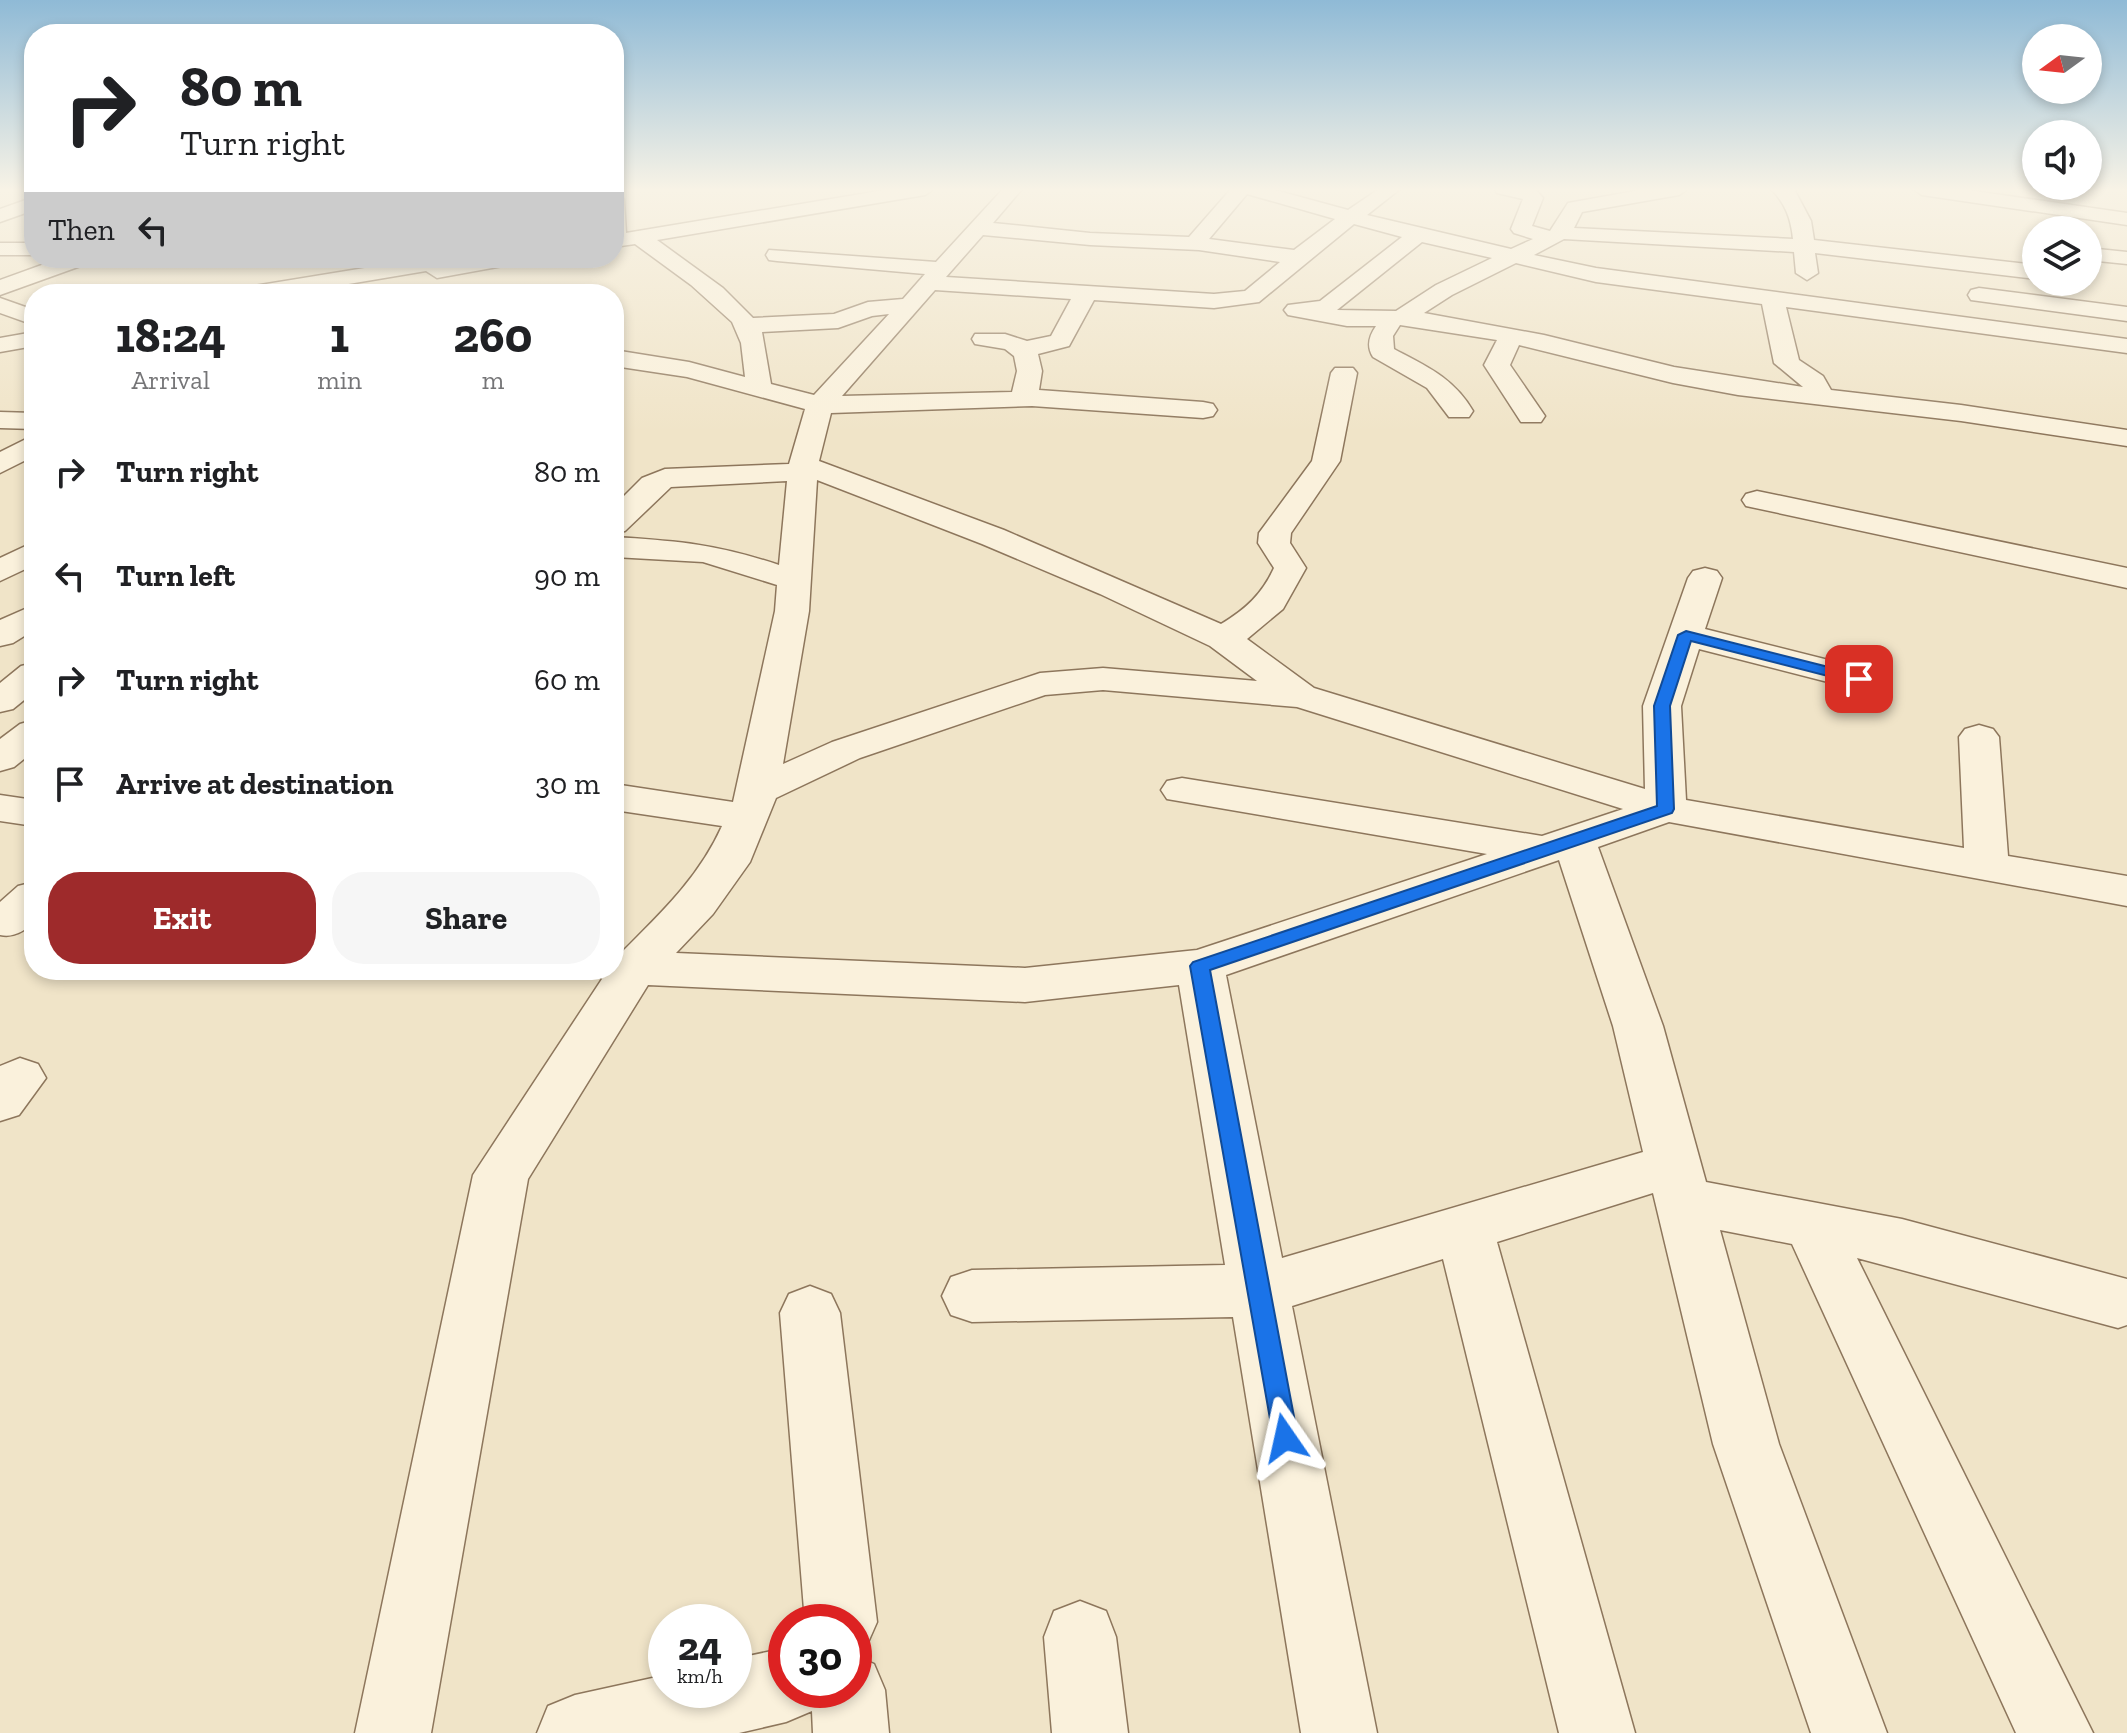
<!DOCTYPE html>
<style>
:root{--surface:#fff;--page:#f6f6f6;--text:#202124;--muted:#757577;--accent:#9e2a2b}
body{margin:0;font-family:"Zilla Slab",serif;background:var(--page);color:var(--text);height:100vh;display:flex;flex-direction:column;font-size:30px;white-space:nowrap}
*{box-sizing:border-box;margin:0}
p{font-size:26px;color:var(--muted)}
.icon{flex:none;width:44px;height:44px;fill:none;stroke:currentColor;stroke-width:2;stroke-linecap:round;stroke-linejoin:round}
.map{position:relative;flex:1;overflow:hidden}
.sheet{position:absolute;left:24px;top:284px;width:600px;height:696px;display:flex;flex-direction:column;background:var(--surface);border-radius:32px;box-shadow:0 4px 12px #0003}
.sheet>*{flex:none}
.guide{position:absolute;left:24px;top:24px;width:600px;height:244px;border-radius:32px;box-shadow:0 4px 12px #0003;background:#fff;color:var(--text);overflow:hidden}
.needle{width:52px;rotate:255deg}
.controls{position:absolute;left:2022px;top:24px;display:grid;gap:16px}
.controls a{display:grid;place-items:center;width:80px;height:80px;border-radius:50%;background:var(--surface);box-shadow:0 4px 12px #0003;font-size:40px}
.speed{position:absolute;left:648px;top:1604px;display:flex;gap:16px;font-size:40px;font-weight:700;text-align:center}
.speed>*{display:grid;place-content:center;width:104px;height:104px;border-radius:50%;background:var(--surface);box-shadow:0 4px 12px #0003;line-height:1}
.speed small{font-size:20px;font-weight:400}
.speed .limit{border:12px solid #d22;background:#fff;color:#111}
.pin{position:absolute;display:grid;place-items:center;width:68px;height:68px;color:#fff;margin:-34px;border-radius:16px;box-shadow:0 4px 12px #0006}
.me{position:absolute;width:88px;margin:-44px;rotate:349deg;stroke-linejoin:round;filter:drop-shadow(0 0 6px #0008)}
.turn{display:flex;align-items:center;gap:28px;height:168px;padding:0 24px;font-size:36px}
.turn .icon{width:104px;height:104px;stroke-width:2.5}
.turn b{display:block;font-size:56px;line-height:68px}
.then{display:flex;align-items:center;height:76px;padding:0 24px;background:#0003;gap:16px;font-size:30px}
.eta{display:flex;justify-content:space-evenly;align-items:center;height:136px;text-align:center}
.eta b{font-size:48px;font-weight:700;line-height:56px}
.primary-button{display:flex;gap:16px;margin-top:auto;padding:16px 24px}
.primary-button a{flex:1;height:92px;border-radius:32px;background:var(--accent);color:#fff;font-size:32px;font-weight:700;line-height:92px;text-align:center}
.primary-button a+a{background:var(--page);color:var(--text)}
ul{padding:0;list-style:none}
li{display:flex;align-items:center;gap:24px;height:104px;padding:0 24px}
li div{flex:1}
li b{display:block;font-size:30px}
li em{font-style:normal}
.map>svg:first-child{display:block}
.lines{fill:none;stroke-linecap:round;stroke-linejoin:round}
.minor-casing{stroke:#8d765c;stroke-width:3}
.minor{fill:#faf1dc;fill-rule:evenodd}
.route{fill:#1a73e8;stroke:#114b97;stroke-width:2}
</style>
<div class="map">
<svg width="2127" height="1733" viewBox="0 0 2127 1733">
<rect width="100%" height="100%" fill="#f0e4c8"/>
<g class="lines">
<g class="minor-casing">
<path id="minor" d="M891,189h43l-9,6 -268,45 66,48 30,30 81,-4 34,-12 35,-3 22,-25 -148,-13 -8,-1 -3,-5 3,-5 167,12 67,-73h19l-29,34 97,10 99,4 42,-48h40l77,21 31,-21h21l-33,26 144,34 22,-10 -19,-6 -3,-4 12,-30 -26,-6 -2,-4h40l8,9 -11,28 18,5 18,-28 78,-14h42l-9,6 -97,17 -8,16 219,11c-2,-21 -8,-36 -22,-50h23l17,32 3,19 222,25v14l-221,-26 3,20 -11,7 -11,-7 -2,-21 -230,-13 -30,16 62,13 531,71v14l-341,-46 13,53 24,16 8,14 130,15 166,25v16l-166,-25 -223,-26 -65,-12 -154,-38 -9,20 35,51 -4,6h-20l-37,-57 13,-25 -97,-15 -7,11 1,13c32,17 60,29 79,62l-4,6h-20l-22,-29 -54,-31c-7,-11 -4,-21 3,-31h-29l-59,-11 -4,-5 4,-5 32,-4 82,-64 -48,-13 -95,78 -45,6 -120,-8 -25,46 -31,8 4,17 -3,19 164,12 10,2 4,6 -4,6 -10,2 -171,-12 -201,7 -12,48 185,69 217,94c25,-15 41,-30 53,-56l-16,-25 1,-10 53,-72 19,-88 4,-5h18l4,5 -17,88 -49,72 -1,10 16,25 -23,41 -36,30 67,49 331,101 -2,-83 45,-128 5,-7 12,-3 12,3 5,7 -17,51 167,42 6,8 -6,8 -13,3 -160,-41 -18,57 5,94 278,48 -5,-111 6,-8 14,-4 14,4 6,8 9,119 119,20v30l-458,-84 -71,25 65,179 43,156 196,37 225,60v46l-9,3 -261,-70 236,475h-77l-224,-489 -72,-14 59,214 108,289h-76l-98,-289 -60,-251 -156,49 138,491h-76l-116,-474 -151,47 85,427h-76l-68,-416 -261,5 -21,-7 -9,-19 9,-19 21,-7 253,-5 -46,-280 -154,17 -377,-17 -120,194 -97,554h-76l118,-558 129,-196 -8,-9h20v-19h9c39,-39 76,-74 99,-125l-108,-16v-26l119,18 42,-191 2,-26 -74,-23 -89,-5v-20c65,4 102,7 165,28l8,-84 -116,6 -46,44 -11,2v-27l28,-28 23,-9 124,-5 16,-55 -118,-32 -73,-11v-16l75,12 56,15 -4,-34 -9,-21 -41,-37 -56,-41 -21,3v-54l10,6 2,34zM1247,194l88,25 -41,31 -85,-11zM983,235l107,10 109,5 81,12 -35,29 -31,3 -268,-17zM1422,242l70,16 -56,27 -40,26 -59,-1zM1516,263l80,19 166,22 12,59 29,24 -129,-20 -130,-32 -120,-22 28,-18zM935,290l136,9 -20,37 -24,5 -22,-7h-30l-3,5 3,5 30,5 9,7 3,15 -5,21 -170,4zM889,314l-75,81 -43,-11 -9,-52 76,-4 34,-12zM817,480l165,64 118,50 110,52 47,35 -154,-13 -63,5 -208,69 -49,22 26,-153zM1103,690l194,17 326,102 -81,27 -360,-58 -15,3 -6,9 6,9 320,55 -290,96 -172,18 -349,-15 37,-39 37,-52 26,-64 84,-40 185,-63zM1559,860l54,166 30,126 -361,106 -56,-283z
M1913,189h47l167,24v12l-205,-30z
M34,197v13l-34,12v-13z
M0,243h34v12h-34z
M2088,248l39,4v12l-39,-4z
M61,258h31l-3,5 -89,32v-15z
M426,258h99l-11,6 -77,14 -11,-7 -137,23h-52l3,-5 8,-2z
M1979,288l148,19v14l-156,-21 -3,-5 3,-5z
M0,298l34,12v15l-34,-12z
M34,332v14l-34,6v-14z
M0,412l34,1v16l-34,-1z
M34,435v21l-34,17v-21z
M1757,491l370,77v20l-381,-82 -4,-6 4,-6z
M34,542v23l-34,16v-23z
M34,605v25l-21,13 -13,3v-26z
M34,663v29l-21,17 -13,3v-29l21,-17z
M34,720v31l-20,16 -14,4v-32l20,-15z
M0,795l34,5v26l-34,-5z
M34,882v40c-10,9 -20,16 -34,13v-33l18,-16z
M20,1058l18,6 8,14 -27,37 -19,6v-55z
M810,1286l21,8 9,19 37,309 -11,25 -12,6v-31h-49l-25,-309 9,-19z
M1080,1601l26,10 10,26 12,96h-76l-8,-96 10,-26z
M786,1648v42h68v-35l20,9 11,26 4,43h-76l-1,-22 -26,11 -47,11h-202l11,-27 27,-11 91,-20v15h68v-31z"/>
</g>
<use href="#minor" class="minor"/>
</g>
<linearGradient id="sky" x2="0" y2="1"><stop stop-color="#8fbad6"/><stop offset="0.44" stop-color="#f8f3e6"/><stop offset="1" stop-color="#f8f3e6" stop-opacity="0"/></linearGradient>
<rect width="2127" height="432" fill="url(#sky)"/>
<path class="route" d="M1686,631l178,45 3,3 -8,5 -168,-43 -21,65 4,103 -2,4 -462,157 88,468 -4,9 -9,4 -10,-4 -85,-481 3,-4 464,-156 -3,-100 24,-71z"/>
</svg>
<div class="controls">
<a><svg class="needle" viewBox="-14 -14 28 28"><path d="M0-13l5 13h-10z" fill="#e53935"/><path d="M0 13l5-13h-10z" fill="#757577"/></svg></a>
<a><svg class="icon" aria-label="sound" viewBox="0 0 24 24"><path d="M4 9h4l5-4v14l-5-4H4zM17 9q2 3 0 6"/></svg></a>
<a><svg class="icon" aria-label="layers" viewBox="0 0 24 24"><path d="M12 4l9 5-9 5-9-5zM3 14l9 5 9-5"/></svg></a>
</div>
<div class="speed"><div>24<small>km/h</small></div><div class="limit">30</div></div>
<div class="pin" style="left:1859px;top:679px;background:#d93025"><svg class="icon" aria-label="arrive" viewBox="0 0 24 24"><path d="M6 21V4h12l-3 4 3 4H6"/></svg></div>
<svg class="me" style="left:1285px;top:1438px" viewBox="-20 -20 40 40"><path d="M0-17L14 15 0 8-14 15z" fill="#1a73e8" stroke="#fff" stroke-width="4"/></svg>
<div class="guide">
<div class="turn"><svg class="icon" aria-label="right" viewBox="0 0 24 24"><path d="M7 20v-9h11M14 6l5 5-5 5"/></svg><div><b>80 m</b>Turn right</div></div>
<div class="then">Then<svg class="icon" aria-label="left" viewBox="0 0 24 24"><path d="M17 20v-9H6M10 6l-5 5 5 5"/></svg></div>
</div>
<section class="sheet">
<div class="eta">
<div><b>18:24</b><p>Arrival</p></div>
<div><b>1</b><p>min</p></div>
<div><b>260</b><p>m</p></div>
</div>
<ul>
<li><svg class="icon" aria-label="right" viewBox="0 0 24 24"><path d="M7 20v-9h11M14 6l5 5-5 5"/></svg><div><b>Turn right</b></div><em>80 m</em></li>
<li><svg class="icon" aria-label="left" viewBox="0 0 24 24"><path d="M17 20v-9H6M10 6l-5 5 5 5"/></svg><div><b>Turn left</b></div><em>90 m</em></li>
<li><svg class="icon" aria-label="right" viewBox="0 0 24 24"><path d="M7 20v-9h11M14 6l5 5-5 5"/></svg><div><b>Turn right</b></div><em>60 m</em></li>
<li><svg class="icon" aria-label="arrive" viewBox="0 0 24 24"><path d="M6 21V4h12l-3 4 3 4H6"/></svg><div><b>Arrive at destination</b></div><em>30 m</em></li>
</ul>
<div class="primary-button"><a>Exit</a><a>Share</a></div>
</section>
</div>
